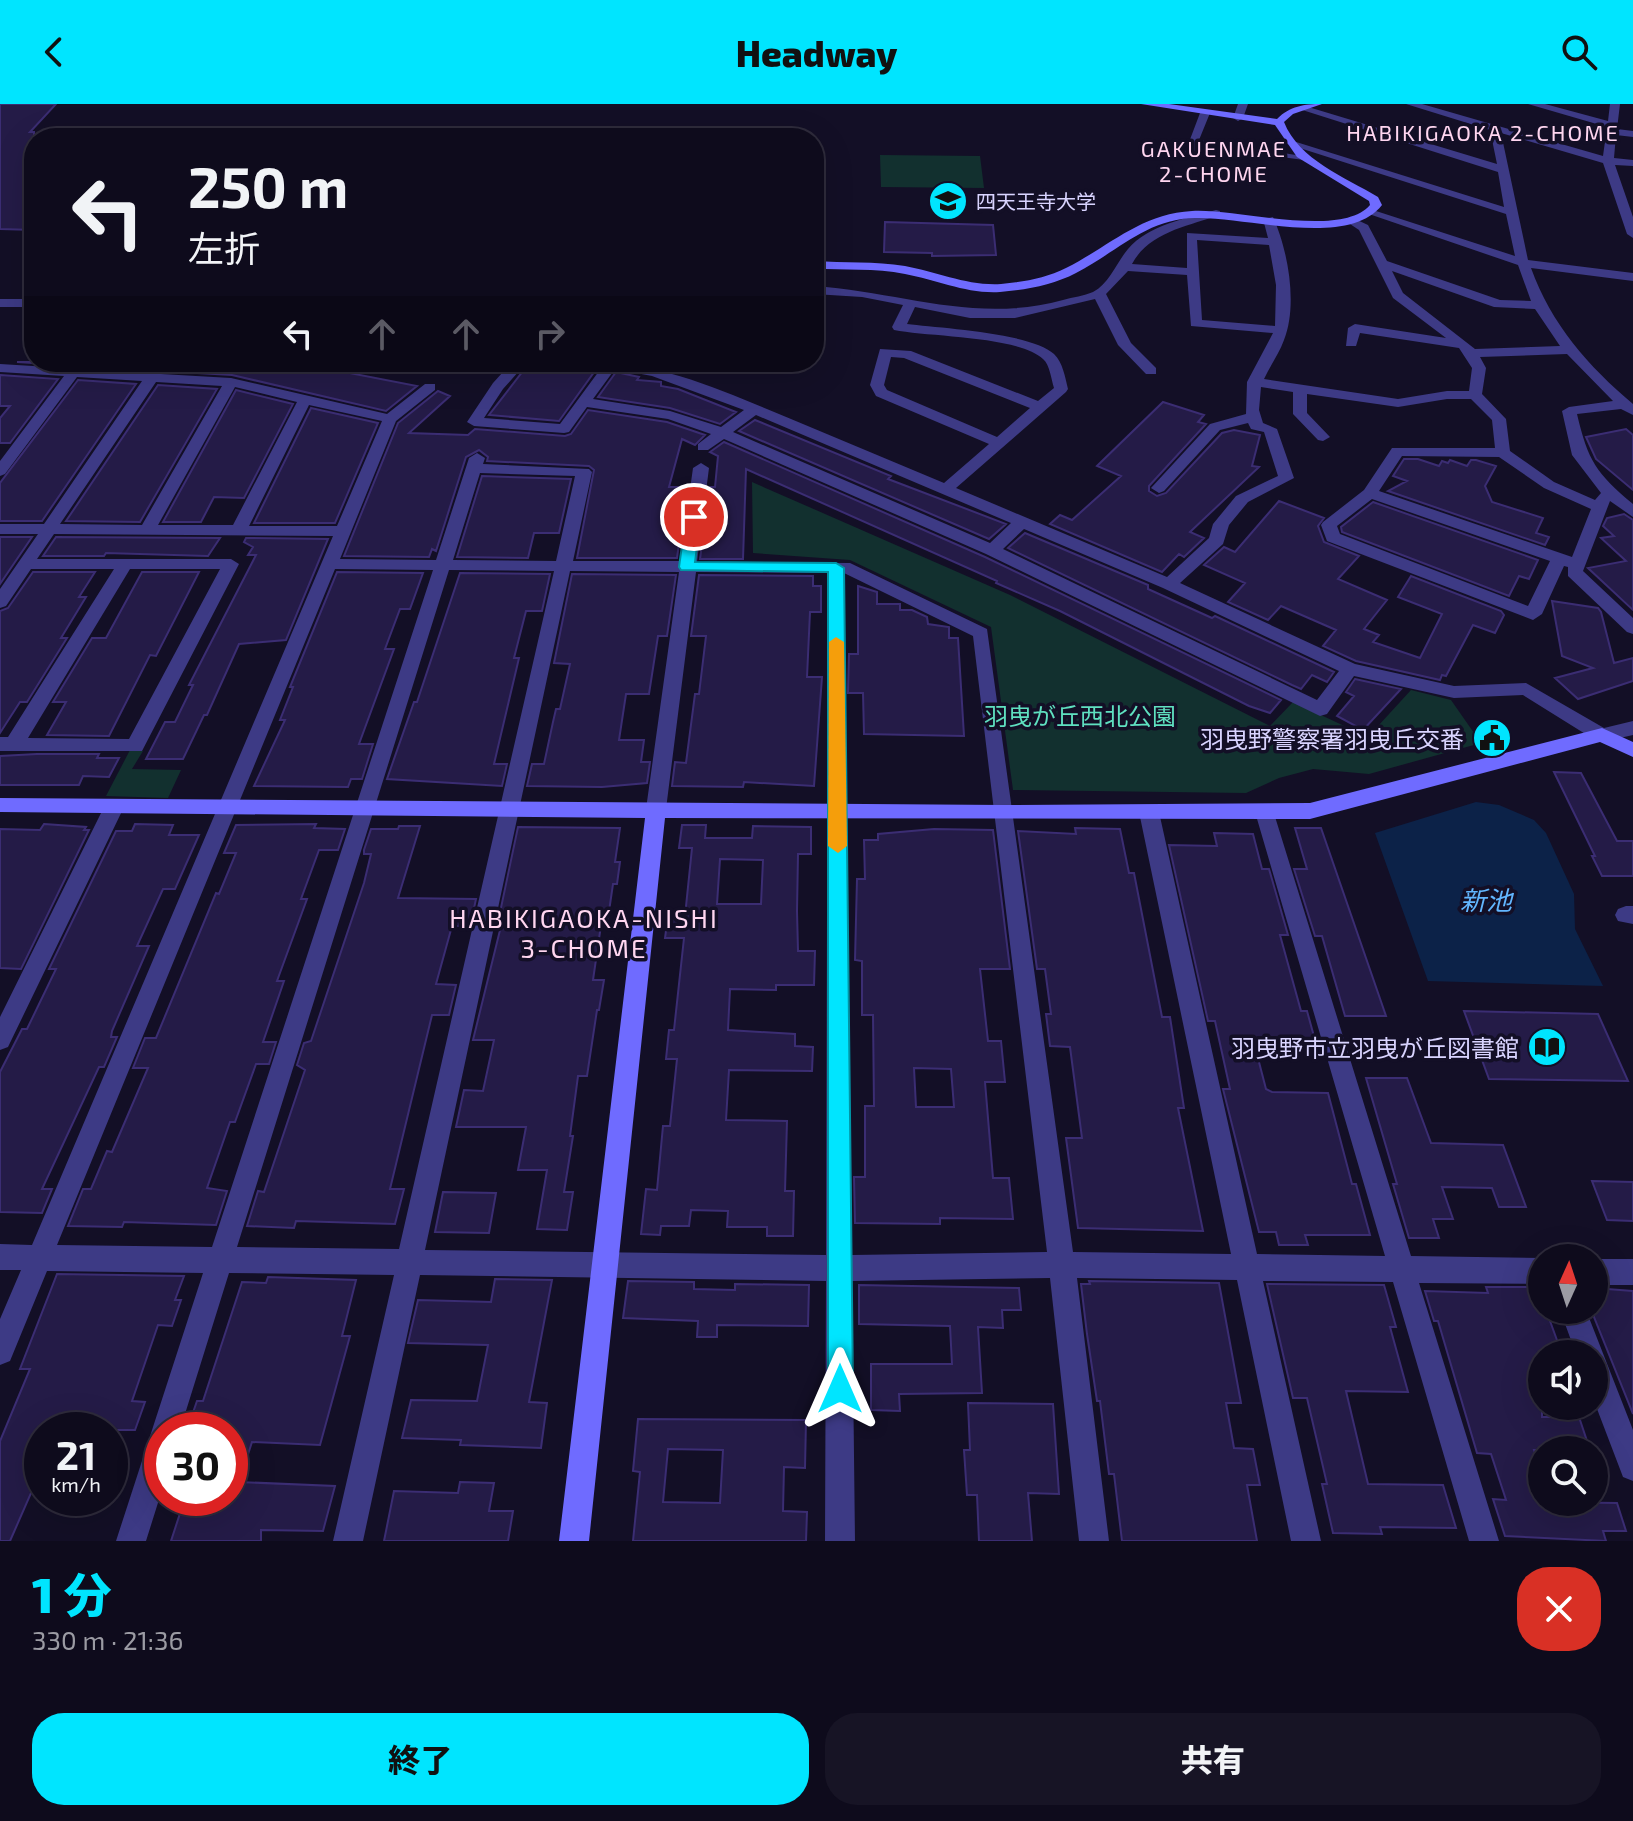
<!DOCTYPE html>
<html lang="ja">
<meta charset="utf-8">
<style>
:root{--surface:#0e0b1c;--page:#171425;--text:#f1f3f6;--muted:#9b9ba3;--line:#2e2b3b;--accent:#00e5ff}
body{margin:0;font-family:"Exo 2","Noto Sans JP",sans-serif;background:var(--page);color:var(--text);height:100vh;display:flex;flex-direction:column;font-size:30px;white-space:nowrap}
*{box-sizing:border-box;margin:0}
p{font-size:26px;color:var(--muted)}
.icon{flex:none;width:44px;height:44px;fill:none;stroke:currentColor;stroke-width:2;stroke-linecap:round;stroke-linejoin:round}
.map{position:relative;height:1437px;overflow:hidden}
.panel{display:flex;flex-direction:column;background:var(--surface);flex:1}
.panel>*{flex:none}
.banner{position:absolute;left:24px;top:24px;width:800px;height:244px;border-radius:32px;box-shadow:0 8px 32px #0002,0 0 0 2px var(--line);background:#0e0b1c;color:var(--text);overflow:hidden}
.needle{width:52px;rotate:3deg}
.buttons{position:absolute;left:1528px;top:1140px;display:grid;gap:16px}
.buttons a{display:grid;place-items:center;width:80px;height:80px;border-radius:50%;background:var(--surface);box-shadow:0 8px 32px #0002,0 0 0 2px var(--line);font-size:40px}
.speed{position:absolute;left:24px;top:1308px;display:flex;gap:16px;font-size:40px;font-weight:700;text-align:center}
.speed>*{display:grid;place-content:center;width:104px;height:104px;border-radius:50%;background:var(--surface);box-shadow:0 8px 32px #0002,0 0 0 2px var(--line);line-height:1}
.speed small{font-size:20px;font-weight:400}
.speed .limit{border:12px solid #d22;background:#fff;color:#111}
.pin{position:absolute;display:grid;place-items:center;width:68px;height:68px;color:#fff;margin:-34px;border:4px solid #fff;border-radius:50%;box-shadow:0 2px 8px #0007}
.me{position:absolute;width:88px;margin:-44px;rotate:0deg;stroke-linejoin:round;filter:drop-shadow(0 0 6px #0008)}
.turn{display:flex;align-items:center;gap:28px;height:168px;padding:0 32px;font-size:36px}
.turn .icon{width:104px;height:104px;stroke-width:2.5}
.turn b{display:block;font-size:56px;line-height:68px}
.lanes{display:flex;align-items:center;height:76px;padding:0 32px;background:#0003;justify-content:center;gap:40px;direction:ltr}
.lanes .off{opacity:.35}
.round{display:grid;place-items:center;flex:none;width:84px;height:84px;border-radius:32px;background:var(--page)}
.head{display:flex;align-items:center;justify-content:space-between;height:136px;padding:0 32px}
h1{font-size:48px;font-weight:800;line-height:60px;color:var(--accent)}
.cta{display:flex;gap:16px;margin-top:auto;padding:16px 32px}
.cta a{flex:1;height:92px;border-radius:32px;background:var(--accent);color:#111;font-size:32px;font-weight:800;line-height:92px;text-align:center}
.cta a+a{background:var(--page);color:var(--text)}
header{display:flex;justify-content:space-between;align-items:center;height:104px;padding:0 32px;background:var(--accent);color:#111;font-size:36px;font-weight:800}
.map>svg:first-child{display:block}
.green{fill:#12302f}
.water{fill:#0c2248}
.building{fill:#241b47;stroke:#3b2d73;stroke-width:2;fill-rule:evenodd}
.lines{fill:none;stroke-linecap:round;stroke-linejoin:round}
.street{fill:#3d3a85;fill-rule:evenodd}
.secondary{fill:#6f6bff;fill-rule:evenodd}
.route{fill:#00e5ff;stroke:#0095a6;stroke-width:2}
.slow{fill:#f59e0b}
.labels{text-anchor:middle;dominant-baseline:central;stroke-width:7;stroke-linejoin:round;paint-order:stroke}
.far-poi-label{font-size:20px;fill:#d9d4ff;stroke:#130f26;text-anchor:start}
.far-neighbourhood-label{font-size:22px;letter-spacing:2px;fill:#ffd6f0;stroke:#130f26}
.park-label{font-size:24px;fill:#5fe0c0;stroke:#130f26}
.poi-label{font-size:24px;fill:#d9d4ff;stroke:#130f26;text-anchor:end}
.water-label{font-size:26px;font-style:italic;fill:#62b6ff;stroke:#130f26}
.neighbourhood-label{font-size:26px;letter-spacing:2px;fill:#ffd6f0;stroke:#130f26}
</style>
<header><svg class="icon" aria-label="back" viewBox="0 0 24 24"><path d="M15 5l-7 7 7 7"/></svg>Headway<svg class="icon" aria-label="search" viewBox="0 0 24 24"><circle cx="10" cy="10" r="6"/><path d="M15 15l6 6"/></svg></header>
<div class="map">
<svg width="1633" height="1437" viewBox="0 0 1633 1437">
<rect width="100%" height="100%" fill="#130f26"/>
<path class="green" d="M880,51l100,1 4,32 -103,-1z
M752,378l258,113 260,131 23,-24 75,35 43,-47 40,10 30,43 -112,31 -56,-5 -34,9 -33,15 -233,-3 -22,-163 -141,-67 -97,-7z
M130,646l13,1 -11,18 49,1 -13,28 -62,-2z"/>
<path class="water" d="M1476,698l23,3 35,15 12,13 28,61 1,35 28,57 -175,-5 -53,-148z"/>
<path class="building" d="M0,0h56l-26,28h4v98l-34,-1z
M885,118l108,3 3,30 -64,1v-3l-48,-1z
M17,258h134l-5,8z
M199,258h146l-11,8 83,16 -31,25 -154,-36 -34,-2z
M530,258h58l-4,5 13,1 -38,53 -70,-6z
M616,268l23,5 -2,3 24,2v4l17,3 58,23 -16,12 -50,-16 -72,-11z
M0,271l58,4 -48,64h-10v-25l10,-12h-10z
M78,276l58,4 -94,137h-42v-38z
M158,281l59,4 -77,133 -74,-1z
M236,286l57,14 -49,94 -30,-1 -13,25h-38z
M438,287l12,5 -41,37 59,2 7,-6 90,7 6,-2 17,-24 79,12 38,13 -10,10 -13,-6 -13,48h18l-10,71h-100l17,-88 -5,-4 -102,-5 1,-4 -9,-7 -13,7 -30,94 -4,-2 -3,8 -85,-1 54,-133z
M1163,298l41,13 -6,7 8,2 -57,62v5l8,5 9,-3 56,-60 12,-3 26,5 -8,31 7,1 -69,65 14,6 -20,19 -5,-3 -17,18 -112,-48 10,-9 12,5 49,-44 -24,-10z
M311,304l67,15 -43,100h-81z
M755,316l136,56 -3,3 118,45 -17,15 -250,-108z
M1626,325l7,6v55l-37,-31 -10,-22z
M724,338l261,115 296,143 -11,13 -21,-7 -189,-95 -64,-28 1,-2 -251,-112 -3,90h-43l10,-72h5l3,-31 -8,-4z
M1404,355h14l21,7 3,-5 6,2 2,-3 17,6 4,-6h5l20,6 -11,20 7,16 51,16 -7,15 13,4 -4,8 -157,-54 19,-10 -14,-5z
M482,372l89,3 -12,54h-25l-6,25 -71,-1z
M1279,397l45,17 -6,8 6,16 35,14 -21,23 49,21 -23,29 15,6 -6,7 47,16 22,-44 -44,-17 13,-21 90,35 3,4 -9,18 -22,-8 -27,51 -4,-1 -2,5 -84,-19 -33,-15 13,-16 -55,-24 -13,14 -40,-18 17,-19 -41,-18 20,-18 11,5z
M1373,398l165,58 -9,19 -10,-3 -10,20 -167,-64 -1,-5z
M1624,410l9,6v90l-45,-42 38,-7 -25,-23 13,-2 -11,-10 4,-8z
M1025,429l123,52v4l64,29 3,-2 119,56 -7,10 -15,-7 -11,14 -9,-4 -284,-137z
M0,433h32l-32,47z
M56,433l164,1 -12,18 -102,-3 -2,3h-61z
M246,434l82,1 -42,101 -47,4 -32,71h-3l-21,44h-37l19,-37h10l18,-37h-4l67,-130h-8l5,-8 -9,-5z
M33,468h62l-16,25h7l-25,41h6l-40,64h-7l-20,31v-122l8,-3z
M142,468h57l-43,84 -6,-1 -41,81 -62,-1 19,-33h-13l39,-64h14z
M337,468l86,1 -13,36h-10l-15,40h9l-35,95h14l-11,35h-11l-3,8 -94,-1 31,-66h-5l13,-33h-3z
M460,469l90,1 -8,37h-16l-12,47h5l-25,106h13l-5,22 -115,-7 27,-77h3z
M572,470l104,1 -9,61h-9l-9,58h-23l-7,46h25l-3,22h9l-3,21 -45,4 -75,-1 5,-22h12l9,-42 3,-13h4l10,-45 -16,-1z
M699,471l114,1v10h8v26h-11l-3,65h15l-8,109 -70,-4 -1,5 -71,-1 3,-24 11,1 9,-69h4l7,-58h-15z
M858,482l19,6v12h23v6h12l15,7 1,7 21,3v11h9l6,98 -100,-2 -1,-41h-15l1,-39h9z
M1552,497l46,7 3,4 13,51 19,-5v23l-55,18 -23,-21 38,-10 -31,-12z
M1355,575l46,10 -38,41 -26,-14 17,-20 -8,-4z
M37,650h62l-2,4h22l-10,19 -26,-1 -4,9h-79v-29z
M1554,668l27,1 36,68h16v35h-31l-10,-20h3z
M44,720l42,3 -2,3h5l-68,139 -21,-1v-139l40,1z
M135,720l38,1 -4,10h30l-24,54h-12l-26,57h12l-37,85 -1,6h6l-13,30h-5l-57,122h10l-10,24 -42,-1v-140l22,-43h5l29,-60h-7l67,-138h16z
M316,720l-2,4 31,1 -7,21h-19l-18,49h6l-30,82h7l-21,61h13l-7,22h-13l-21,58h-5l-23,66 20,3 -11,34 -92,-3 -2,5 -54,-1 15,-37h8l16,-38 5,1 36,-84h-15l12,-30h11l60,-145 3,1 17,-41h-12l12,-28z
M682,721h24l-1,13h47l1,-12 58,1v27h-13l-1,57 1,40h17l-1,34h-38v5l-46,-1 -2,41 67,4v12l18,1 -1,24 -83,-1 -3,50 61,1 -2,70h9l-1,45h-26v-9h-40l1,-16 -37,-1 -2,16h-28l-1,9 -19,-1 5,-45 11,1 6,-64h7l7,-67h-11l3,-29h5l10,-92h-19l3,-22h17l7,-68h-13zM720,755l43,1 -2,44h-44z
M399,722h21l-22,72 78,1 -5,23h-11l-1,4h-7l-16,58 20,1 -7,30h-17l-42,174h14l-9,35 -99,-3 -2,7 -47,-2 11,-35 6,1 41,-122 -8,-5 7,-22 7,-2 53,-158 7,-29h-7v-4l7,-21h27z
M518,723l102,1 -5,34h5l-3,22h-4l-6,41h-6l-8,55h11l-5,30h-2l-10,66h-9l-8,60h3l-9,56h9l-6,38 -30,-1 10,-59h-29l8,-43h-70l8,-37 19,1 11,-51h-21l29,-118h-4z
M1075,724l45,1 9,44h5l28,144h8l14,91h-6l25,123 -125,-3 -12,-90h16l-12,-91 -20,-1 -4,-32h5l-6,-45h-8l-19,-138 58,3z
M1295,724h26l65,188h-41l-23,-80h-7l-21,-67h13z
M934,725l59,1 17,139h-30l8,72h13l4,41h-20l8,96h16l4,41 -73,-1v6l-85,-1 -1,-46h11v-71h9l-1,-91h-11v-54l-7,-1 2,-81h8l-1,-39h14v-6zM914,964l37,1 3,38h-38z
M1214,729l39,1 9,35h7l19,66h-8l21,76h6l8,29 -62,-1 13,50 6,3 56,1 24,91h4l14,51h-65l3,10h-29l-3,-13h-17l-36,-143h7l-15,-68h-7l-39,-176 48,1z
M1464,907l134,3 30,67 -139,-2z
M1366,974h41l24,65 72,2 23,62h-27l-7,-19 -50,-1 11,32h-20l6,19h-30l-16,-54h4z
M1592,1077l41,1v39l-26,-1z
M443,1088l53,1 -7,40 -54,-1z
M57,1170l127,2 -9,24h6l-9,26 -14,-1 -26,76 13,1 -10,28h-93l-14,37 14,1 -32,73h-10v-100l30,-72h-10z
M268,1173l88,3 -14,56h8l-30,109 -68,-3 -13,40 96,4 -12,45 -62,-1v11h-90l14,-43h45v-68h-43l10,-29h6l39,-119 24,1z
M495,1175l57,1 -23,122 18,1 -6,45 -81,-3 1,-5 -59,-2 9,-38 66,1 11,-56 -80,-2 10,-43 73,2z
M628,1177l66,1v7l41,1v-6l74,1 -1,41 -91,-1v12h-20l1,-16 -75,-3z
M1089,1177l130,2 22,120h-15l8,45 19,1 7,36h-13l10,56h-135l-8,-67h-5l-9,-73h-3l-10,-67 -6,-50h9z
M1267,1180l117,1 12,42h-6l18,65 -62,-1 22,93 75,1 13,43 -76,-1 2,7 -49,-1 -11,-49h5l-20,-86h-14z
M859,1181l160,3 2,22h-19l1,18 -25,-1 4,66 -83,1 1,17 -29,-1v-46h81l-2,-38 -91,-2z
M1486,1183h54l2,23h4l16,44h-20v63h37l11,33h-56l8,25v27l75,1 9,28h-23l3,10 -101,-5 -12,-37 13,1 -15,-46 -14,-1 -39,-132h-4l-9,-30 63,2z
M1594,1184l39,3v123l-39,-97z
M968,1299l85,1 6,90 -31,-1 4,48h-53l-2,-46h-10l-3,-45h6z
M638,1315l168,1 -1,48 -21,-1 -1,44 24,1 -1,29h-173l7,-69 -7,-1zM668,1345l55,1 -3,53 -57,-1z
M460,1378l34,1 -5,28h24l-5,30h-124l10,-50 64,2z"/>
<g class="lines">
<path class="street" d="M1238,0h10l-5,14 -5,3 -5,-3z
M1406,0h16l181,52 4,-29 -79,-23h17l63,17 2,-17h10l-3,25 16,2v6l-17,-2 -2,23 19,2v6l-18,-1 18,52v21l-6,-4 -24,-71 -102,-30 27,127 105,13v8l-102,-13c20,56 57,98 102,136v11l-12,-6 -44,5c11,47 19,59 56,90v13l-23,-16 -27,70 50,47v16l-6,-2 -59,-56v-9l-4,-1 -22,48 -9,6 -206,-79 -6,-16 2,-3 41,-32 28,-42h103l-3,-28 -21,-21h-24l-49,8 -91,-13v19l23,24 -7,4 -5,-1 -25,-26v-22l-32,-5 -2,23 4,13 14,6 17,49 -46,24 -19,23 -6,19 -43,39 175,81 99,22 72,-3 78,45 29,-7v14l-31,7 -7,-2 -72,-45 -69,3 -100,-22 -27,38 -7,2 -334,-162 -262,-115 -16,11h-10v-6l13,-10 -43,-15 -81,-12 -18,25 -5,1 -90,-7 -7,-4 26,-39 19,-21h15l-24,27 -19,29 76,6 42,-57 -9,-5c69,0 135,31 198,57 51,21 102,43 153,64l45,-39 -113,-48 -6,-11 10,-36 31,2 127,50 16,-13c-3,-9 -4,-23 -11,-29 -24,-23 -114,-22 -149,-29l-2,-3 11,-22 -41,-8 -48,-3v-8c88,6 161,38 249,14 10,-3 21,-4 30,-8 17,-9 23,-29 35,-43 20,-24 59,-31 88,-39l4,1v4c-32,11 -71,17 -88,49l55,4v-35l81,5 -5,-19 10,-2c15,33 25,88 11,123 -5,14 -14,26 -20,39l134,20 49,-8h22l3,-23 -13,-20 -99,-15 -4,13h-10l2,-18 7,-4 91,14 -53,-40 -34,-68 -12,-8 6,-4 15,7 19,36 113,39 31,1 -13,-36 -152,-52 10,-2 139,45 -9,-42 -222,-71 9,-2 211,66 -6,-35 -202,-64 9,-2 192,58 -7,-34zM1197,136l72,5 7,40 -1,41 -73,-6zM1128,167l59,4 4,51 82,7 -26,49 -1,32 -36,10 -59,64 8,5 5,-2 56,-61 28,-7 3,6 13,3 14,44 -42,20 -23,28 -4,14 -42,39 -211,-89 110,-96 2,-3c-3,-12 -5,-26 -14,-35 -22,-21 -115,-26 -147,-30l8,-17 55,11h45l80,-19 23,46 28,29h10v-6l-25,-25 -25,-49zM1392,167l102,36 41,2 25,37 -85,3 -72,-56zM1567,250l46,47 -44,6 -7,4 10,44 29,38 -6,7 -41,-18 -44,-31 -4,-32 -24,-25 4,-26 -6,-11zM891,253l13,1 126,50 -33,29 -110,-47 -3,-5zM615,265l37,7 92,34 -23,17 -51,-16 -77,-12zM756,311l255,108 -21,20 -257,-111zM1402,352l97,1 45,31 47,21 -19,48 -193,-66zM1372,395l178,62 -22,45 -188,-72 -3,-8zM1024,425l139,59 176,83 -22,29 -314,-151z
M1205,6l5,3 -11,27 110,17 -5,3 -107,-14 -6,12h-8l17,-45z
M0,195h34v8h-34z
M155,258h14l-8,12 70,4 156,36 38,-30h10v6l-39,31 -56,138 96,1 33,-102 8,-5 8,5 -2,6 106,5 3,3 -19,89h107l13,-93 8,-5 8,5 -12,94 153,1 137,66 86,623 158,2 -92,-442 3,-5h14l3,5 98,442 128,2 -130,-444 3,-5h14l139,449 131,2v26l-123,-1 80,258h-30l-76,-259 -130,-1 58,260h-30l-54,-261 -160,-2 32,263h-30l-29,-263 -198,3 3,260h-30l1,-260 -406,-6 -57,266h-30l61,-266 -165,-2 -49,157h-18v60l-16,51h-30l87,-268 -156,-2 -37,90 -10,4v-46l21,-49h-21v-26l32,1 301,-709 -279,-2 -17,25h194l8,5 -97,187h-142v-14h8l106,-168h-83l-25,37 -6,2v-19l38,-55h-38v-10h44l98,-143 -65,-4 -72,97 -5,2v-15l64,-85 -64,-4v-8l148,9zM156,278l66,4 -80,139 -82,-1zM235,283l62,15 -64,123h-75zM309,301l73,16 -45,105h-88zM480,369l95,3 -19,85 -103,-1zM130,465h90l-91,170 -101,-1zM335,465l98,1 -221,677 -155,-2zM449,466l105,1 -155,678 -162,-2zM570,467l109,1 -33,237 3,5h14l3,-5 30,-237 132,1 -2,682 -401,-5zM844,469l129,63 74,616 -195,3z
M114,696l7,2 3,5 -116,240 -8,3v-33l104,-210 3,-5z
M1626,802h7v18l-15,-3 -3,-6 3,-6z
M1594,1155h39v26h-39z
M1560,1206h26l47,120v51l-10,-4 -29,-76v-47h-18z"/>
<path class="secondary" d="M1141,0h28l108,15c13,-13 27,-15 45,-15l-29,10 -9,8c15,38 61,55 94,75l4,8c-34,44 -137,11 -187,13 -49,1 -78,34 -119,55 -23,12 -50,17 -76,19 -34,2 -62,-12 -95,-18 -30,-6 -61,-4 -91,-5v-8c30,2 61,0 91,5 33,6 62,20 96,18 23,-2 45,-6 65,-16 44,-22 74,-54 126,-57 43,-3 149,28 178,-6l-1,-4 -72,-44 -22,-32z
M1602,624l31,14v15l-33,-15 -290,77 -645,-1 -76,723h-30l86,-723 -645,-6v-14l1005,7 305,-2z"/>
</g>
<path class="route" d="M694,409l7,4 -6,45 141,1 8,5 9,821 -4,9 -9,4 -9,-4 -3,-9v-817l-147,-2 -2,-3 7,-50z"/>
<path class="slow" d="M836,533l8,5 3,204 -9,7 -10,-7 1,-204z"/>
<defs>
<g id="university-disc" transform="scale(2)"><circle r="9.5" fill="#00e5ff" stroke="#130f26"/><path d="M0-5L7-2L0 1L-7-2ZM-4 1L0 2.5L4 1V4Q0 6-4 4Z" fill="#111"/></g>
<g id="civic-disc" transform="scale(2)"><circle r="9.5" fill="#00e5ff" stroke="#130f26"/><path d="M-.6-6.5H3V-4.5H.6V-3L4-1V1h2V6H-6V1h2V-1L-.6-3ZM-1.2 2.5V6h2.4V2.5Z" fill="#111"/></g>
<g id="library-disc" transform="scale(2)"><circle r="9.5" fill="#00e5ff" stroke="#130f26"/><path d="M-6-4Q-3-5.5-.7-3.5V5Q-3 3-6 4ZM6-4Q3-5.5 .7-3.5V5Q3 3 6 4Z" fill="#111"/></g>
</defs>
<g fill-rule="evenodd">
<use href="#university-disc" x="948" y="97"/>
<use href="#civic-disc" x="1492" y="634"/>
<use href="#library-disc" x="1547" y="943"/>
</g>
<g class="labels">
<g class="far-poi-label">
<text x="976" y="97">四天王寺大学</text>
</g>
<g class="far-neighbourhood-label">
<text x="1483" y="28">HABIKIGAOKA 2-CHOME</text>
<text x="1214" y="44">GAKUENMAE<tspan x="1214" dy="25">2-CHOME</tspan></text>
</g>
<g class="park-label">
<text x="1080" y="611">羽曳が丘西北公園</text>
</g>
<g class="poi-label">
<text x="1464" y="634">羽曳野警察署羽曳丘交番</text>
<text x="1519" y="943">羽曳野市立羽曳が丘図書館</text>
</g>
<g class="water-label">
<text x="1486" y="795">新池</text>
</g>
<g class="neighbourhood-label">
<text x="584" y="813">HABIKIGAOKA-NISHI<tspan x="584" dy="30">3-CHOME</tspan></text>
</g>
</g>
</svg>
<div class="buttons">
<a><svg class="needle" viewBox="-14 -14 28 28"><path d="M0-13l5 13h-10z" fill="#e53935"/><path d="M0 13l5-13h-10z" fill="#9b9ba3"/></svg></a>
<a><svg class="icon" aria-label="sound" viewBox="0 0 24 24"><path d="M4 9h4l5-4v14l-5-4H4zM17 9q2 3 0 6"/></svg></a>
<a><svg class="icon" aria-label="search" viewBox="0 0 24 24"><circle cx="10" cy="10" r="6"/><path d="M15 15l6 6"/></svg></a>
</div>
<div class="speed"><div>21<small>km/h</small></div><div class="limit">30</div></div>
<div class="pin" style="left:694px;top:413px;background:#d93025"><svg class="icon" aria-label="arrive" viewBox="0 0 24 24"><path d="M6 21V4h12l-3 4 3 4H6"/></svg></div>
<svg class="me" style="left:840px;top:1285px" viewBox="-20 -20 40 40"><path d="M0-17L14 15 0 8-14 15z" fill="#00e5ff" stroke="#fff" stroke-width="4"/></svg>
<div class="banner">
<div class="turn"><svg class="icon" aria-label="left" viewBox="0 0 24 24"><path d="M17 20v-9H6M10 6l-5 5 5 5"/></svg><div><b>250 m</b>左折</div></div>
<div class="lanes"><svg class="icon" aria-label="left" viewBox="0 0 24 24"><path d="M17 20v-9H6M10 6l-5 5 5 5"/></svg><svg class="icon off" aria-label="ahead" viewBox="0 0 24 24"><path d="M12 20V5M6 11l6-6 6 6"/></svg><svg class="icon off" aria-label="ahead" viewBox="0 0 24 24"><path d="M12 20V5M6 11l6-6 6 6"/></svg><svg class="icon off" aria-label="right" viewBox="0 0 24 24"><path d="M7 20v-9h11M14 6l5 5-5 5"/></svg></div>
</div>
</div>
<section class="panel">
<div class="head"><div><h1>1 分</h1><p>330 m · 21:36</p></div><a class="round" style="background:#d93025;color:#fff"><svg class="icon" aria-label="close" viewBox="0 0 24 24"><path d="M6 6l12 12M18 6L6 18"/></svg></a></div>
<div class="cta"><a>終了</a><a>共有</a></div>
</section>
